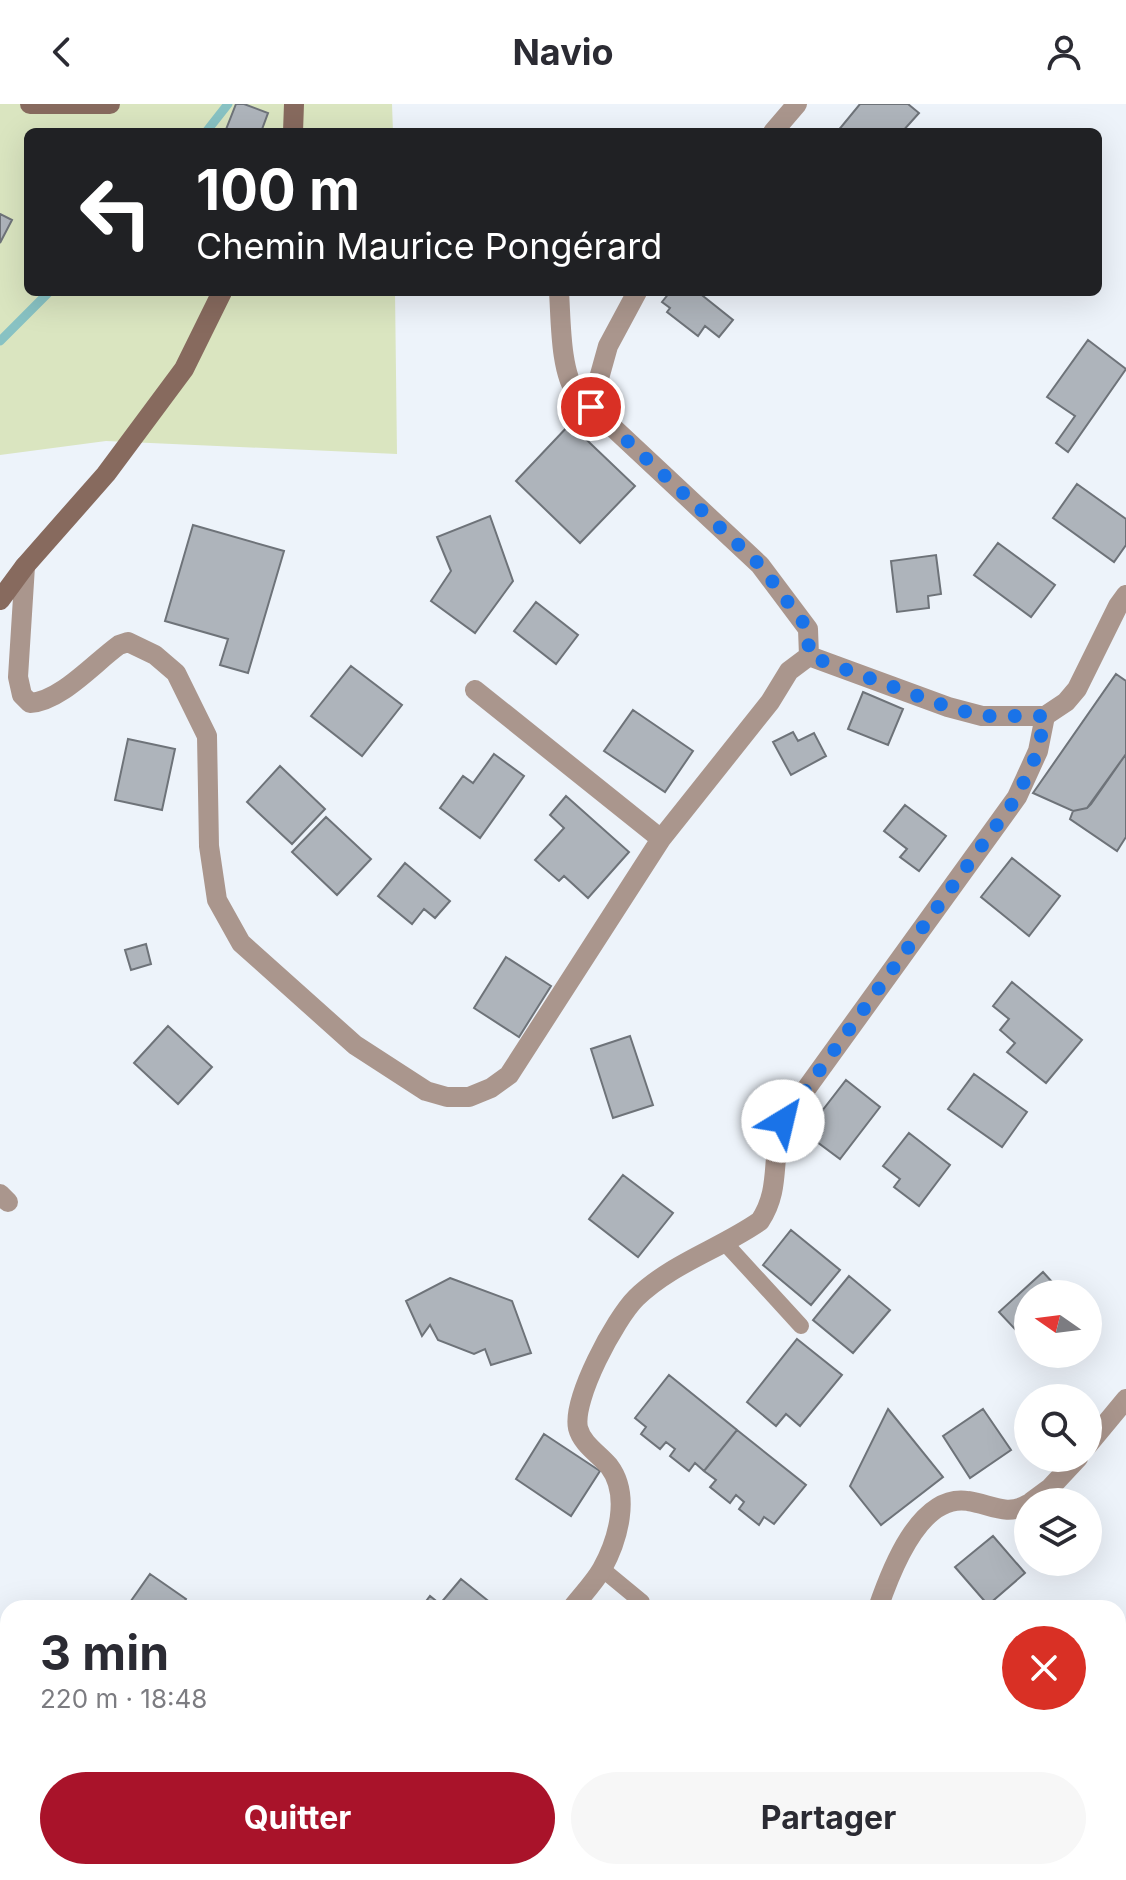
<!DOCTYPE html>
<html lang="fr">
<meta charset="utf-8">
<style>
:root{--surface:#fff;--page:#f7f7f7;--text:#2b2b33;--muted:#7c7c81;--accent:#a9132a}
body{margin:0;font-family:Inter,sans-serif;background:var(--page);color:var(--text);height:100vh;display:flex;flex-direction:column;font-size:30px;white-space:nowrap}
*{box-sizing:border-box;margin:0}
p{font-size:26px;color:var(--muted)}
.icon{flex:none;width:44px;height:44px;fill:none;stroke:currentColor;stroke-width:2;stroke-linecap:round;stroke-linejoin:round}
.map{position:relative;flex:1;overflow:hidden}
.drawer{position:absolute;left:0px;top:1496px;width:1126px;height:280px;display:flex;flex-direction:column;background:var(--surface);border-radius:24px 24px 0 0;box-shadow:0 8px 32px #0002}
.drawer>*{flex:none}
.top-card{position:absolute;left:24px;top:24px;width:1078px;height:168px;border-radius:12px;box-shadow:0 8px 32px #0002;background:#202124;color:#fff;overflow:hidden}
.needle{width:52px;rotate:284deg}
.tools{position:absolute;left:1014px;top:1176px;display:grid;gap:16px}
.tools a{display:grid;place-items:center;width:88px;height:88px;border-radius:50%;background:var(--surface);box-shadow:0 8px 32px #0002;font-size:40px}
.pin{position:absolute;display:grid;place-items:center;width:68px;height:68px;color:#fff;margin:-34px;border:4px solid #fff;border-radius:50%;box-shadow:0 2px 8px #0007}
.me{position:absolute;width:88px;margin:-44px;rotate:36deg;stroke-linejoin:round;filter:drop-shadow(0 0 6px #0008)}
.turn{display:flex;align-items:center;gap:28px;height:168px;padding:0 40px;font-size:36px}
.turn .icon{width:104px;height:104px;stroke-width:2.5}
.turn b{display:block;font-size:56px;line-height:68px}
.round{display:grid;place-items:center;flex:none;width:84px;height:84px;border-radius:42px;background:var(--page)}
.head{display:flex;align-items:center;justify-content:space-between;height:136px;padding:0 40px}
h1{font-size:48px;font-weight:700;line-height:60px}
.cta{display:flex;gap:16px;margin-top:auto;padding:16px 40px}
.cta a{flex:1;height:92px;border-radius:48px;background:var(--accent);color:#fff;font-size:32px;font-weight:700;line-height:92px;text-align:center}
.cta a+a{background:var(--page);color:var(--text)}
header{display:flex;justify-content:space-between;align-items:center;height:104px;padding:0 40px;background:var(--surface);font-size:36px;font-weight:700}
.map>svg:first-child{display:block}
.green{fill:#dae5c0}
.lines{fill:none;stroke-linecap:round;stroke-linejoin:round}
.stream{stroke:#88c2c3;stroke-width:9}
.building{fill:#aeb4bb;stroke:#6e7379;stroke-width:2}
.service{stroke:#aa968d;stroke-width:16}
.minor{stroke:#aa968d;stroke-width:20}
.secondary{stroke:#876a5e;stroke-width:20}
.route{stroke:#1a73e8;stroke-width:14;stroke-dasharray:0 25.2}
</style>
<header><svg class="icon" aria-label="back" viewBox="0 0 24 24"><path d="M15 5l-7 7 7 7"/></svg>Navio<svg class="icon" aria-label="person" viewBox="0 0 24 24"><circle cx="12" cy="8" r="4"/><path d="M4 21q1-7 8-7t8 7"/></svg></header>
<div class="map">
<svg width="1126" height="1776" viewBox="0 0 1126 1776">
<rect width="100%" height="100%" fill="#edf3fa"/>
<path class="green" d="M0,0h392l1,28h-365v160h367l2,162 -291,-13 -106,14z
M1126,1567v209h-120l5,-8h107v-187z"/>
<g class="lines">
<path class="stream" d="M206,28l22,-28
M0,237l49,-49"/>
</g>
<path class="building" d="M236,0h8l24,9 -7,19h-36z
M860,0h48l11,9 -17,19h-65z
M0,110l12,6 -12,23z
M670,188h28l35,28 -14,17 -14,-11 -7,10 -31,-24 3,-4 -8,-6z
M1088,236l38,29 -58,83 -12,-9 19,-27 -28,-19z
M570,320l65,62 -55,57 -64,-62z
M1077,380l49,35v26l-12,17 -61,-44z
M490,412l23,65 -38,52 -44,-32 20,-30 -14,-34z
M193,421l91,26 -36,122 -28,-8 8,-26 -63,-18z
M998,439l57,42 -24,32 -57,-42z
M936,451l5,39 -13,2 1,12 -32,4 -6,-51z
M536,498l42,33 -22,29 -42,-33z
M351,562l51,39 -40,51 -51,-40z
M1116,570l10,7v73l-39,54 -14,3 -40,-18z
M863,588l40,17 -15,36 -40,-16z
M633,606l60,41 -28,41 -61,-41z
M793,628l5,9 16,-8 12,23 -35,19 -18,-33z
M128,635l47,10 -13,61 -47,-10z
M494,650l30,22 -44,62 -40,-30 23,-32 10,7z
M1126,650v83l-9,14 -47,-32 3,-8 14,-3 4,-4z
M280,662l45,43 -33,35 -45,-42z
M566,692l63,56 -41,46 -24,-22 -5,5 -24,-21 29,-32 -14,-13z
M905,701l41,31 -27,35 -19,-14 7,-8 -23,-18z
M326,713l45,42 -34,36 -45,-43z
M1012,754l48,38 -31,40 -48,-39z
M405,759l45,38 -15,17 -11,-9 -12,15 -34,-28z
M146,840l5,20 -20,6 -6,-20z
M506,853l45,29 -32,51 -45,-29z
M1012,878l70,58 -36,43 -39,-31 8,-9 -15,-13 9,-11 -16,-13z
M168,922l44,41 -34,37 -44,-41z
M630,932l23,69 -40,13 -22,-69z
M974,970l53,38 -25,35 -54,-38z
M846,976l34,27 -40,52 -35,-26z
M909,1029l41,32 -31,41 -25,-19 6,-8 -17,-13z
M623,1071l50,38 -35,44 -49,-38z
M791,1126l49,40 -29,35 -48,-40z
M1043,1168l20,22h-35l-2,47 -27,-29z
M849,1172l41,34 -37,43 -40,-33z
M450,1174l62,23 19,52 -40,12 -6,-16 -11,5 -36,-14 -8,-15 -8,11 -16,-35z
M797,1235l45,36 -42,51 -14,-12 -10,12 -29,-24z
M669,1271l68,55 -33,41 -9,-8 -6,8 -19,-15 5,-7 -9,-7 -6,7 -19,-15 5,-7 -11,-9z
M888,1305l55,68 -62,48 -31,-39z
M983,1305l28,41 -41,28 -27,-42z
M737,1326l69,55 -32,39 -10,-7 -5,8 -20,-16 5,-7 -8,-7 -6,8 -20,-16 6,-7 -12,-9z
M544,1330l56,37 -29,45 -55,-37z
M993,1432l32,37 -37,32 -33,-38z
M150,1470l36,25 -6,9h-54z
M461,1475l36,29h-76l9,-12 10,8z
M0,1726l8,6v14l-5,7 5,4v9l-8,10z
M305,1768h52l-5,8h-35z"/>
<g class="lines">
<path class="service" d="M724,1138l77,84
M602,1465l40,33"/>
<path class="minor" d="M773,28l24,-28
M559,188c2,27 1,81 18,102 3,5 10,9 14,13
M637,188l-29,54 -17,61 169,158 48,64 1,27
M25,462l-7,111 4,18 8,8c31,-2 64,-40 89,-58l9,-3 27,13 21,18 31,63 2,110 8,54 24,43 114,102 71,46 21,6h22l22,-9 18,-13 152,-236 109,-137 19,-31 20,-15
M809,552l139,51 34,9h63l21,-14 11,-13 41,-83 8,-11
M475,586l186,149
M0,1090l8,8
M1088,1341l38,-46
M1031,1398l19,-14 28,-30
M572,1504c10,-13 22,-25 30,-39 16,-29 29,-74 7,-103 -10,-12 -27,-22 -31,-38 -6,-29 37,-109 58,-130 36,-35 84,-49 124,-77 22,-33 10,-64 23,-100l234,-324 21,-46 7,-35
M878,1504c12,-35 41,-115 90,-107 22,3 39,16 60,3
M194,1776l6,-8
M410,1776l5,-8
M614,1776l4,-8"/>
<path class="secondary" d="M30,0h80
M293,28l1,-28
M0,496l25,-34 81,-92 78,-105 38,-77"/>
</g>
<g class="lines">
<path class="route" d="M591,303l169,158 48,64 1,27 139,51 34,9h63l-7,35 -21,46 -234,324"/>
</g>
</svg>
<div class="tools">
<a><svg class="needle" viewBox="-14 -14 28 28"><path d="M0-13l5 13h-10z" fill="#e53935"/><path d="M0 13l5-13h-10z" fill="#7c7c81"/></svg></a>
<a><svg class="icon" aria-label="search" viewBox="0 0 24 24"><circle cx="10" cy="10" r="6"/><path d="M15 15l6 6"/></svg></a>
<a><svg class="icon" aria-label="layers" viewBox="0 0 24 24"><path d="M12 4l9 5-9 5-9-5zM3 14l9 5 9-5"/></svg></a>
</div>
<div class="pin" style="left:591px;top:303px;background:#d93025"><svg class="icon" aria-label="arrive" viewBox="0 0 24 24"><path d="M6 21V4h12l-3 4 3 4H6"/></svg></div>
<svg class="me" style="left:783px;top:1017px" viewBox="-20 -20 40 40"><circle r="19" fill="#fff"/><path d="M0-13L10 11 0 6-10 11z" fill="#1a73e8"/></svg>
<div class="top-card">
<div class="turn"><svg class="icon" aria-label="left" viewBox="0 0 24 24"><path d="M17 20v-9H6M10 6l-5 5 5 5"/></svg><div><b>100 m</b>Chemin Maurice Pongérard</div></div>
</div>
<section class="drawer">
<div class="head"><div><h1>3 min</h1><p>220 m · 18:48</p></div><a class="round" style="background:#d93025;color:#fff"><svg class="icon" aria-label="close" viewBox="0 0 24 24"><path d="M6 6l12 12M18 6L6 18"/></svg></a></div>
<div class="cta"><a>Quitter</a><a>Partager</a></div>
</section>
</div>
